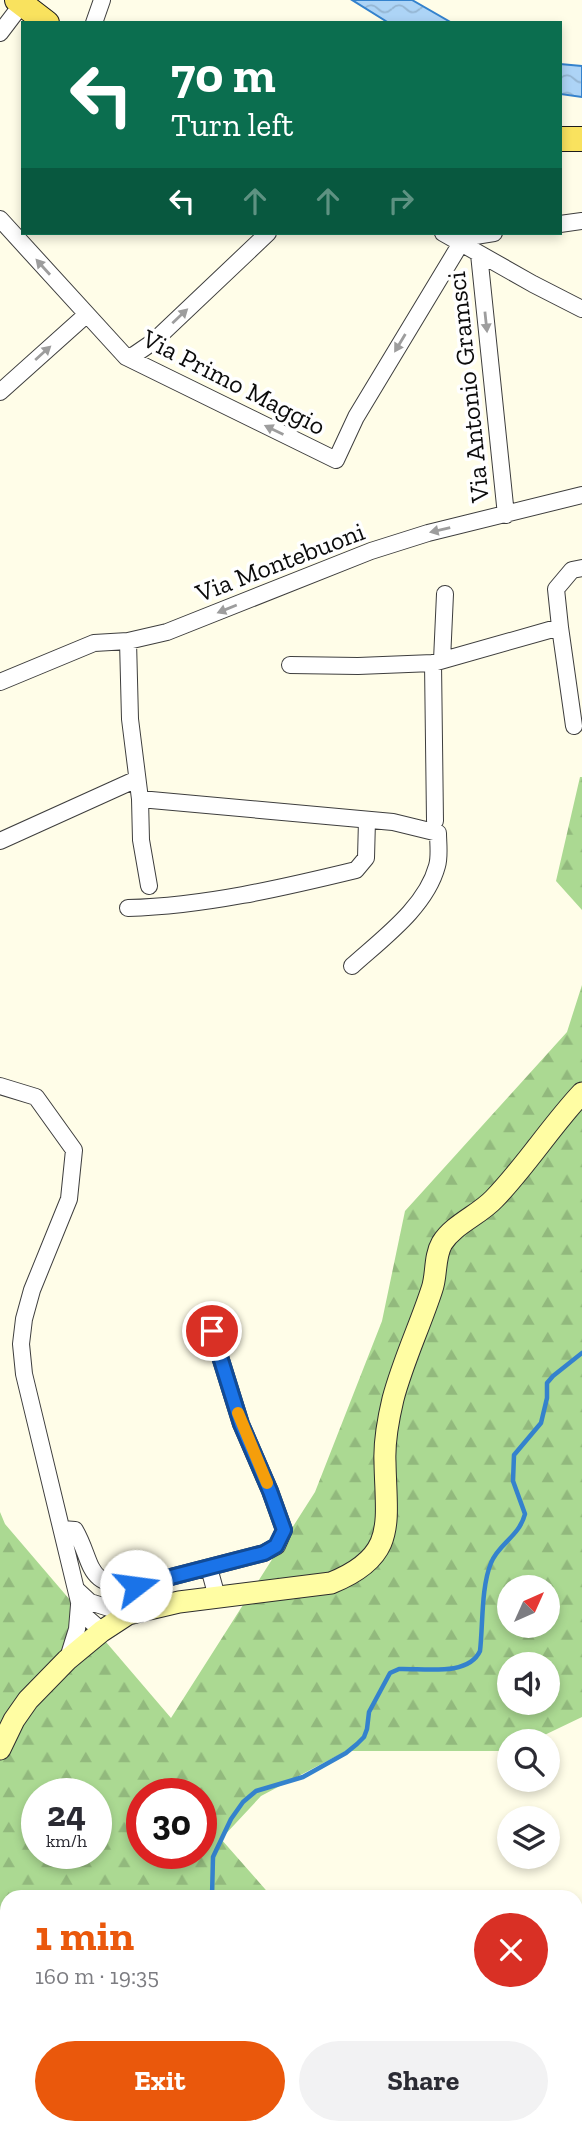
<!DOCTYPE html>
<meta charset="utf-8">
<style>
:root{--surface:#fff;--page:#f2f2f3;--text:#2b2b33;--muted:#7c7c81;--accent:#ea580c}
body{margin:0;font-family:"Zilla Slab",serif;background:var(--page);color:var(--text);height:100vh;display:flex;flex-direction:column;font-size:26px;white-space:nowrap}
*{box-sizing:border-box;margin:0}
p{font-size:23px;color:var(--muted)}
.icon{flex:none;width:38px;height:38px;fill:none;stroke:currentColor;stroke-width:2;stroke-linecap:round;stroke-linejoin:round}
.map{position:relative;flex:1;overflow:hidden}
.panel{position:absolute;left:0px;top:1890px;width:583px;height:245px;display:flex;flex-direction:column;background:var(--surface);border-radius:21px 21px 0 0;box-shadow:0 4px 10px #0003}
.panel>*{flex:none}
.top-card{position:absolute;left:21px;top:21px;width:541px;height:214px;border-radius:0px;box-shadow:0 4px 10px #0003;background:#0b6e4f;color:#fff;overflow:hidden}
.needle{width:46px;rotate:45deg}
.buttons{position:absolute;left:497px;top:1575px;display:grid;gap:14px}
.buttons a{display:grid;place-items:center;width:63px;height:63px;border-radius:50%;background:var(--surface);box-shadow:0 4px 10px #0003;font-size:35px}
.speed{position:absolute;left:21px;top:1778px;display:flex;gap:14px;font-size:35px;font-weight:700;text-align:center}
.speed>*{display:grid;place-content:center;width:91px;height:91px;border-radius:50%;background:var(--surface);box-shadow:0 4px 10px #0003;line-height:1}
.speed small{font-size:18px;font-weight:400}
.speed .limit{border:10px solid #d22;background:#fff;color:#111}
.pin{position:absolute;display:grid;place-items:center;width:60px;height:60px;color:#fff;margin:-30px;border:4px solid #fff;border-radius:50%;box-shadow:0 2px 7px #0007}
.me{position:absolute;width:77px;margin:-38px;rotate:75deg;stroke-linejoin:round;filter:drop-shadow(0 0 5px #0008)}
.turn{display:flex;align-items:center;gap:24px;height:147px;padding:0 35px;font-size:32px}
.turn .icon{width:91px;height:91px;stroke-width:2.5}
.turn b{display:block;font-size:49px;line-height:60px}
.lanes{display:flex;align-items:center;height:66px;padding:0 35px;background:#0003;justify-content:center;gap:35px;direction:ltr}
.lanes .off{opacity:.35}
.round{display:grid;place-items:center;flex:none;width:74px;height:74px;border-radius:37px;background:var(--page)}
.summary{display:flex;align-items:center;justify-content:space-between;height:119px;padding:0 35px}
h1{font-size:42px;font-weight:700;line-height:52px;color:var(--accent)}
.primary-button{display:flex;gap:14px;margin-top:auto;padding:14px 35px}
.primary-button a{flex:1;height:80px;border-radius:42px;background:var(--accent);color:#fff;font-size:28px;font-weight:700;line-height:80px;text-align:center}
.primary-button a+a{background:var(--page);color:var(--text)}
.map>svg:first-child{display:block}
.forest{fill:url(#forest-firs);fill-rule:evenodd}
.water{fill:url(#water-waves);stroke:#3482cd;stroke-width:2}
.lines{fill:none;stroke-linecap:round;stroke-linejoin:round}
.stream{stroke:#3482cd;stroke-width:4.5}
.minor-casing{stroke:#3e3e3e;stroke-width:18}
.secondary-casing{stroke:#2d2d2d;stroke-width:23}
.primary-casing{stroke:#1c1c1c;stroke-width:26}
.minor{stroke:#fff;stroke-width:16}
.secondary{stroke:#fffda3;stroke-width:21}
.primary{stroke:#f9e25e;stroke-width:24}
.oneway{fill:#9d9d9d}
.route-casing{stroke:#114b97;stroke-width:18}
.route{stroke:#1a73e8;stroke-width:12}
.slow{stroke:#f59e0b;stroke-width:12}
.labels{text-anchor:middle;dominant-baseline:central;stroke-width:7;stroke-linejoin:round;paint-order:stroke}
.street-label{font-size:26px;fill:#0b0b0b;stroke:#fff}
</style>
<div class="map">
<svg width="582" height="2135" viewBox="0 0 582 2135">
<defs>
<pattern id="forest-firs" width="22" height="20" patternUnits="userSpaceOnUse" patternTransform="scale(1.75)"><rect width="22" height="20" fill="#abd992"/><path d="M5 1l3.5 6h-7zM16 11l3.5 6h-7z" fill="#92b97d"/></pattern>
<pattern id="water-waves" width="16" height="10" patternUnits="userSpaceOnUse" patternTransform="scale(1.75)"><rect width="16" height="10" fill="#add4f6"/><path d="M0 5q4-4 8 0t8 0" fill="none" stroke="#94b5d2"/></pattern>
</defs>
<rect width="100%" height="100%" fill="#fffde8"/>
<path class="forest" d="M580,777h2v133l-26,-29z
M582,985v732l-50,24h-23v10h-163l-85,45 -40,43 51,58h-265v231h411l7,7h-425v-623l5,12 166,194 144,-226 67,-171 23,-110 162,-179zM509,1587h39v39h-39zM509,1664h39v39h-39zM37,1794h59v59h-59zM142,1794h59v59h-59z"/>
<path class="water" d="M352,0h60l40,23h-63z
M560,64l22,2v31l-22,-3z"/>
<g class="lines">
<path class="stream" d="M212,1897l1,-40 18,-38 12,-17 13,-11 47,-14 43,-24 11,-9 7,-7 3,-8 2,-17 21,-39 9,-4c24,-1 69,8 81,-18 3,-25 1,-64 11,-88 7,-19 28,-26 34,-49l-12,-33 1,-26 27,-32 6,-25v-15l6,-7 29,-23
M262,2128l1,7"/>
<g class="minor-casing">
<path id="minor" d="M94,23l8,-23
M0,33l22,-29
M0,219l126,138 210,103 20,-43 105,-174 8,-6 25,-4
M560,224l22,-3
M443,233l90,51 49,25
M479,254l27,261
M126,357l8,-2 19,-13 115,-109
M0,392l86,-77
M560,627l14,99
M128,641l2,78 10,80 1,41 8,46
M442,660l3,-66
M433,663l2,158
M290,665l68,1 75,-3 127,-36 -4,-38 16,-19 10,-2
M0,682l94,-39 34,-2 39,-9 204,-81 57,-18 154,-38
M140,799l253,23 45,11c0,10 2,23 -1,33 -11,41 -54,72 -85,100
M0,841l137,-62
M128,908c76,-2 154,-20 228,-38l10,-12 1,-38
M0,1086l36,11 38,53 -5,49 -37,91 -8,29 -3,25 3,30 55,228 7,15 16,14
M62,1529l13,1c19,33 9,57 61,56l128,-33 13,-7 7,-16 -14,-39 -29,-67 -29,-93
M209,1568l8,29
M76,1589l14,13 38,12
M68,1658l9,-29 2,-24"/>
</g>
<g class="secondary-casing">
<path id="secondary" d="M0,1749l14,-29 14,-20 39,-40 35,-29 26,-17 51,-12 152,-19c67,-27 55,-60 54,-121 -1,-21 3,-42 8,-63 10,-38 27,-73 39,-110 5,-14 2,-32 10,-46 12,-19 37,-28 52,-44 32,-33 57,-73 88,-106"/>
</g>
<g class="primary-casing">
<path id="primary" d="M17,0l30,23
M560,139h22"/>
</g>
<use href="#minor" class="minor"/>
<use href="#secondary" class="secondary"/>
<use href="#primary" class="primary"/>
</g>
<defs><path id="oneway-solid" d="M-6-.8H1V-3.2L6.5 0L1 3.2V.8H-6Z" transform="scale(1.75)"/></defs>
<g class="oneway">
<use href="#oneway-solid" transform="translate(43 267) rotate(-132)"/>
<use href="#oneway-solid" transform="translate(180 316) rotate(-43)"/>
<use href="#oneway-solid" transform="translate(486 322) rotate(84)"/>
<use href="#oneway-solid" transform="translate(400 343) rotate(121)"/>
<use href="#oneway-solid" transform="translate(43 353) rotate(-42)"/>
<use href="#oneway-solid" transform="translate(274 430) rotate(-154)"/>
<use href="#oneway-solid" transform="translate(440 530) rotate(167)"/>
<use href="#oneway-solid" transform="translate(227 609) rotate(158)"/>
</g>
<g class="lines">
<g class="route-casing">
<path id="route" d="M136,1586l128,-33 12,-7 8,-16 -14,-39 -29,-67 -29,-93"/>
</g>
<use href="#route" class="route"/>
<path class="slow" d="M238,1413l29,70"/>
</g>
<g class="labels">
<g class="street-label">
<text transform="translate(234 382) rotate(27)">Via Primo Maggio</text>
<text transform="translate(468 387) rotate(-96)">Via Antonio Gramsci</text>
<text transform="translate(280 562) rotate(-21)">Via Montebuoni</text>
</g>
</g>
</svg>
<div class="buttons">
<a><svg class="needle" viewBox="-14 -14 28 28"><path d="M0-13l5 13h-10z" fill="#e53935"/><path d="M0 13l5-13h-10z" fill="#7c7c81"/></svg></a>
<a><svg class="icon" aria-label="sound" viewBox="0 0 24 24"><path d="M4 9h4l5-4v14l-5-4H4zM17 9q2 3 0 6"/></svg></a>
<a><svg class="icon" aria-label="search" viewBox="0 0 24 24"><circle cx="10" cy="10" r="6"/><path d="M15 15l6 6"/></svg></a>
<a><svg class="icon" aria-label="layers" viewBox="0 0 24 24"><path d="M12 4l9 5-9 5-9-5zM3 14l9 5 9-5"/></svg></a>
</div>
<div class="speed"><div>24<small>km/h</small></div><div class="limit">30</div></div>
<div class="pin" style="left:212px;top:1331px;background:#d93025"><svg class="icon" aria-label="arrive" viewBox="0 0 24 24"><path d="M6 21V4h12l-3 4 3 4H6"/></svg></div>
<svg class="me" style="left:136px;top:1586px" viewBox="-20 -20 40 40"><circle r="19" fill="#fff"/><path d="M0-13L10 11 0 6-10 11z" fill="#1a73e8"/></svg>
<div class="top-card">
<div class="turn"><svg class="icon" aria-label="left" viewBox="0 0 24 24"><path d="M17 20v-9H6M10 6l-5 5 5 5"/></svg><div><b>70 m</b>Turn left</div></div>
<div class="lanes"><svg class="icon" aria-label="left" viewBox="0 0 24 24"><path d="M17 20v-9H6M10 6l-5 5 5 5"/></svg><svg class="icon off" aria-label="ahead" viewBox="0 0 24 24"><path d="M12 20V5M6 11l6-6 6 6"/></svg><svg class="icon off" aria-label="ahead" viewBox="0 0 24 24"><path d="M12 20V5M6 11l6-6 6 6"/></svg><svg class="icon off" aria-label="right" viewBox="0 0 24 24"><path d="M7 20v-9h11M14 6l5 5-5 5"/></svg></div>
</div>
<section class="panel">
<div class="summary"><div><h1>1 min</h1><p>160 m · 19:35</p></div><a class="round" style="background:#d93025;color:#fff"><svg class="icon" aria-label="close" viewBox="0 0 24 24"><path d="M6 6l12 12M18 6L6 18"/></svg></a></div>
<div class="primary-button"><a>Exit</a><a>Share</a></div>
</section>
</div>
